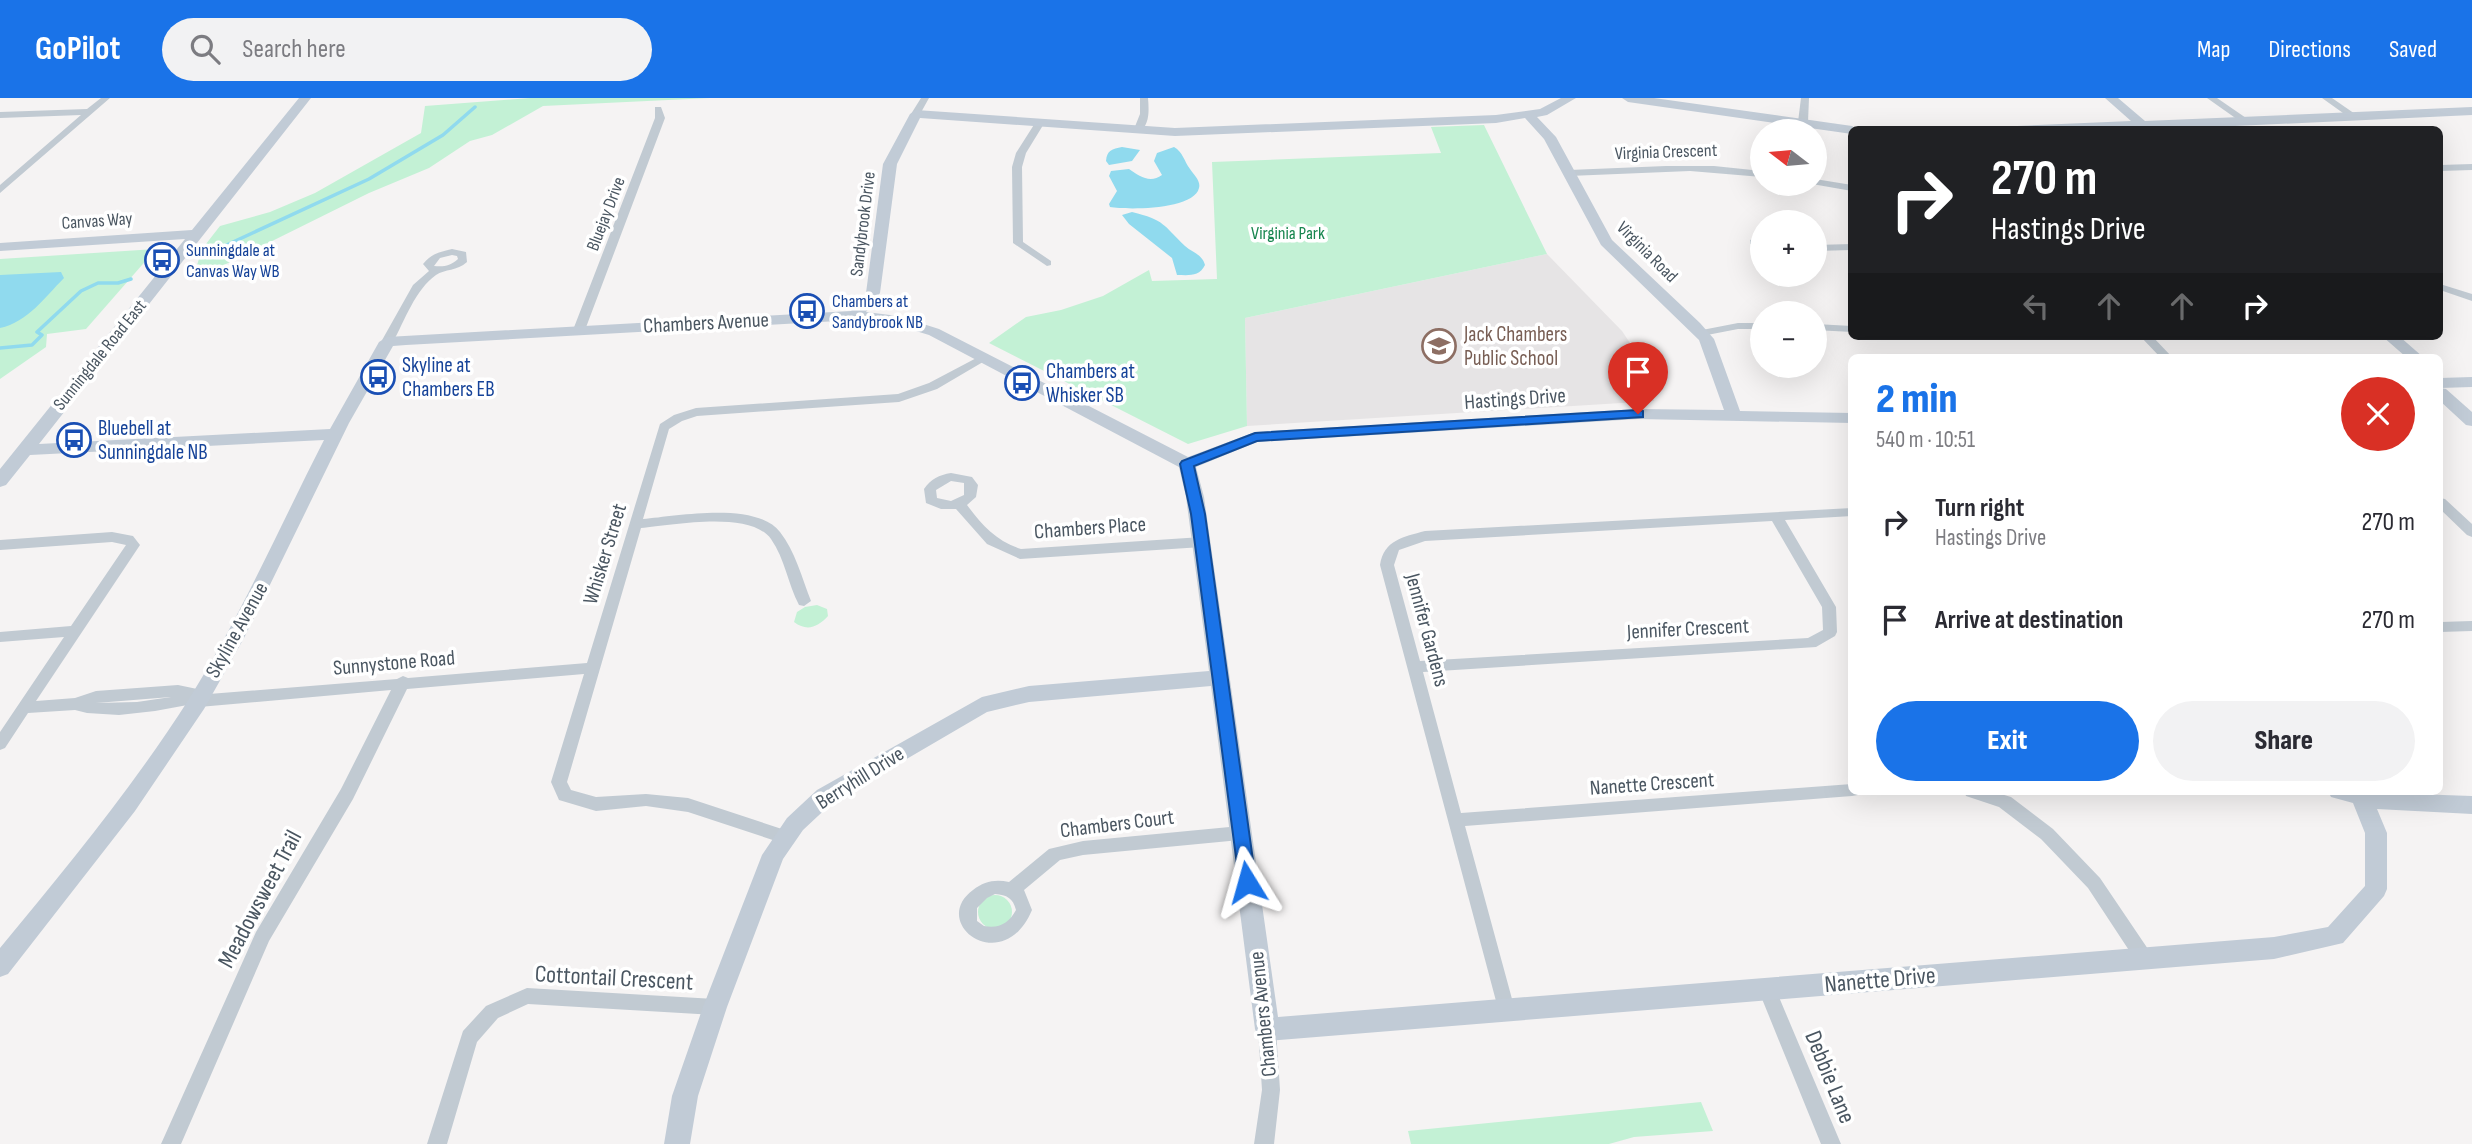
<!DOCTYPE html>
<meta charset="utf-8">
<style>
:root{--surface:#fff;--page:#f2f2f3;--text:#2b2b33;--muted:#7c7c81;--accent:#1a73e8}
body{margin:0;font-family:"Sofia Sans Condensed",sans-serif;background:var(--page);color:var(--text);height:100vh;display:flex;flex-direction:column;font-size:26px;white-space:nowrap}
*{box-sizing:border-box;margin:0}
p{font-size:23px;color:var(--muted)}
.icon{flex:none;width:38px;height:38px;fill:none;stroke:currentColor;stroke-width:2;stroke-linecap:round;stroke-linejoin:round}
.map{position:relative;flex:1;overflow:hidden}
.drawer{position:absolute;left:1848px;top:256px;width:595px;height:441px;display:flex;flex-direction:column;background:var(--surface);border-radius:10px;box-shadow:0 7px 28px #0002}
.drawer>*{flex:none}
.guide{position:absolute;left:1848px;top:28px;width:595px;height:214px;border-radius:10px;box-shadow:0 7px 28px #0002;background:#202124;color:#fff;overflow:hidden}
.needle{width:46px;rotate:286deg}
.tools{position:absolute;left:1750px;top:21px;display:grid;gap:14px}
.tools a{display:grid;place-items:center;width:77px;height:77px;border-radius:50%;background:var(--surface);box-shadow:0 7px 28px #0002;font-size:35px}
.pin{position:absolute;display:grid;place-items:center;width:60px;height:60px;color:#fff;margin:-72px -30px;border-radius:50% 50% 50% 0;rotate:-45deg;box-shadow:0 0 7px #0007}
.pin .icon{rotate:45deg}
.me{position:absolute;width:77px;margin:-38px;rotate:352deg;stroke-linejoin:round;filter:drop-shadow(0 0 5px #0008)}
.turn{display:flex;align-items:center;gap:24px;height:147px;padding:0 28px;font-size:32px}
.turn .icon{width:91px;height:91px;stroke-width:2.5}
.turn b{display:block;font-size:49px;line-height:60px}
.lanes{display:flex;align-items:center;height:66px;padding:0 28px;background:#0003;justify-content:center;gap:35px;direction:ltr}
.lanes .off{opacity:.35}
.round{display:grid;place-items:center;flex:none;width:74px;height:74px;border-radius:37px;background:var(--page)}
.headline{display:flex;align-items:center;justify-content:space-between;height:119px;padding:0 28px}
h1{font-size:42px;font-weight:800;line-height:52px;color:var(--accent)}
.action{display:flex;gap:14px;margin-top:auto;padding:14px 28px}
.action a{flex:1;height:80px;border-radius:42px;background:var(--accent);color:#fff;font-size:28px;font-weight:800;line-height:80px;text-align:center}
.action a+a{background:var(--page);color:var(--text)}
ul{padding:0;list-style:none}
li{display:flex;align-items:center;gap:21px;height:98px;padding:0 28px}
li div{flex:1}
li b{display:block;font-size:26px}
li em{font-style:normal}
header{display:flex;align-items:center;gap:42px;box-sizing:border-box;height:98px;padding:0 35px;background:var(--accent);color:#fff}
header strong{font-size:33px}
nav{display:flex;gap:38px;margin-inline-start:auto;font-size:24px}
.search{width:490px;height:63px;background:var(--page);display:flex;align-items:center;gap:18px;box-sizing:border-box;padding:0 24px;border-radius:38px;color:var(--muted);font-size:26px}
.map>svg:first-child{display:block}
.education{fill:#e6e4e5}
.green{fill:#c3f1d5}
.water{fill:#90daee}
.lines{fill:none;stroke-linecap:round;stroke-linejoin:round}
.stream{stroke:#90daee;stroke-width:3.5}
.street{fill:#c1cad2;fill-rule:evenodd}
.secondary{fill:#c1cbd6;fill-rule:evenodd}
.route{fill:#1a73e8;stroke:#114b97;stroke-width:2}
.labels{text-anchor:middle;dominant-baseline:central;stroke-width:7;stroke-linejoin:round;paint-order:stroke}
.far-street-label{font-size:18px;fill:#4a5661;stroke:#fff}
.far-park-label{font-size:18px;fill:#17864f;stroke:#fff}
.far-transit-label{font-size:18px;fill:#164399;stroke:#fff;text-anchor:start}
.street-label{font-size:21px;fill:#4a5661;stroke:#fff}
.education-label{font-size:21px;fill:#785e54;stroke:#fff;text-anchor:start}
.transit-label{font-size:21px;fill:#164399;stroke:#fff;text-anchor:start}
.near-street-label{font-size:24px;fill:#4a5661;stroke:#fff}
</style>
<header>
<strong>GoPilot</strong>
<div class="search"><svg class="icon" aria-label="search" viewBox="0 0 24 24"><circle cx="10" cy="10" r="6"/><path d="M15 15l6 6"/></svg>Search here</div>
<nav><a>Map</a><a>Directions</a><a>Saved</a></nav>
</header>
<div class="map">
<svg width="2472" height="1046" viewBox="0 0 2472 1046">
<rect width="100%" height="100%" fill="#f5f3f3"/>
<path class="education" d="M1547,156l75,77 20,30 12,40 -407,25 -2,-108z"/>
<path class="green" d="M530,0h180l-167,8 -51,29 -22,6 -41,27 -60,25 -153,76 -22,6 8,-26 18,-23 50,-14 45,-19 106,-60 4,-27z
M1484,27l63,129 -302,64 2,108 -59,18 -199,-101 37,-26 35,-7 42,-14 46,-26 3,11 65,-2 -5,-117 229,-9 -10,-26z
M156,151l-70,80 -39,5 -1,13 -46,32v-120z
M817,507l10,4 1,7c-10,11 -21,16 -34,6l3,-10 8,-5z
M978 814a17 17 0 1 1 34 0a17 17 0 1 1-34 0Z
M1701,1004l12,29 -79,6 -25,7h-198l-3,-13z"/>
<path class="water" d="M1122,49l18,3 -8,11 -23,4 -3,-4c1,-11 6,-12 16,-14z
M1174,49c9,5 10,14 16,22 4,6 11,12 9,19 -5,22 -72,22 -89,19l-1,-3 8,-13 -8,-15 2,-5 18,-2c10,7 21,15 33,6l-8,-14 3,-8z
M1132,114c33,8 31,13 53,34 8,7 17,8 20,19 -6,12 -16,10 -28,10l-5,-17 -43,-34 -7,-9z
M61,174l3,6c-19,19 -36,44 -64,50v-53z"/>
<g class="lines">
<path class="stream" d="M205,157l164,-76 74,-44 32,-28
M0,250l32,-3 10,-10 -5,-3 44,-41 17,-8h20l13,-4"/>
<path class="street" d="M101,0h9l-110,95v-8l81,-70 -81,3v-6l87,-3z
M921,0h8l-10,18h-6l-2,-2z
M1140,0h8c1,12 2,27 -9,34l-5,-3 6,-15z
M1801,0h8l-1,24 -5,3 -5,-3z
M2207,0h10l32,22 -8,2z
M2322,0h10l26,18 -8,2z
M655,9h6l4,11 -80,212 -2,2h-8l-2,-2 82,-212z
M1040,21l5,3 -19,31 -4,14 1,75 28,19v4l-4,1 -34,-23 -1,-76 4,-14 21,-33z
M2472,66v6l-32,1v-6z
M1666,68h48l48,5v6l-72,-6 -121,5 -5,-3 5,-3z
M1815,81l37,6v6l-40,-7h3z
M1754,141l8,1v6l-12,-2v-4z
M1852,146v6l-37,1v-6z
M452,151l14,3 1,10c-10,9 -22,7 -31,13 -21,15 -31,45 -43,67l-2,2h-8l-2,-2 32,-57 16,-14 -6,-7c8,-10 16,-12 29,-15zM452,157l5,1 1,3c-8,7 -14,8 -24,7l6,-8z
M2440,186l32,10v7l-32,-11z
M1738,225h24v6h-24l-36,7 -6,-3 6,-3z
M1815,226l37,2v6l-37,-2z
M2140,238h12l20,21h-12z
M984,256l4,1v4l-51,30 -38,13 -202,14 -15,5 -13,8 -26,90c34,-3 113,-18 137,13 15,19 22,46 31,69l-7,5 -5,-1c-11,-21 -14,-46 -28,-66 -21,-29 -98,-14 -130,-11l-74,254 4,8 25,7 50,-3 42,4 103,34 2,5 -2,5 -6,2 -97,-32 -42,-6 -50,5 -37,-11 -8,-18 33,-108 -177,15 -54,110 -84,142 -88,203h-20l95,-212 85,-143 50,-99 -192,17 -6,-3 -38,7 -36,4 -32,-2 -12,-3 -47,3 -23,35 -5,2v-18l64,-95 -64,5v-10l71,-6 55,-81 -14,-3 -112,8v-10l112,-8 21,4 7,9 -104,156 39,-3 21,-7 82,-6 24,5 7,4 188,-15 6,-3 5,2 179,-15 73,-239 14,-9 22,-7 202,-14 31,-11zM171,599l-34,5 -41,1z
M951,375l21,4 6,8 -2,12 -9,8c15,20 29,36 54,44l181,-12 7,5 -7,5 -182,12 -33,-15 -31,-35h-15l-15,-6 -2,-14c7,-10 15,-14 27,-16zM951,383l13,2v12l-13,6 -14,-3 -1,-8z
M2440,400l5,1 27,25v13l-5,-2 -27,-26z
M1852,410v8l-67,4 51,87 1,25 -2,4 -19,11 -393,25 38,141 391,-29v7h7l-1,4 -6,1 -387,30 50,184 -3,6 -6,2 -6,-2 -120,-451c4,-25 23,-28 45,-34zM1772,423l50,86 1,23 -15,8 -388,23 -26,-96 5,-15 26,-9z
M2472,523v10l-32,1v-10z
M1964,693h27l20,6 42,32 47,49 50,74 3,6 -3,6 -6,2 -6,-2 -50,-76 -47,-49 -42,-32 -33,-11z
M1240,728l6,2 2,5 -2,5 -6,2 -157,15 -23,5 -36,30 8,20c-29,69 -104,13 -59,-20 11,-9 23,-11 36,-8l40,-33 34,-8zM995,796c12,1 18,4 21,16 -7,13 -17,19 -32,16l-7,-5v-13l10,-10z
M1767,883l6,2 68,161h-20l-63,-155 3,-6z
M527,890l188,11 6,2 3,6 -3,6 -6,2 -187,-11 -30,14 -21,24 -30,102h-20l36,-113 23,-25z
M1267,923l6,2 3,6 4,61 -6,54h-20l8,-54 -4,-61 3,-6z"/>
<path class="secondary" d="M299,0h12l-272,346 291,-15 49,-87 8,-5 464,-26 15,-18 17,-129 27,-50 6,-4 259,18 321,-13 44,-6 21,-11h15l-29,17 -10,2 19,20 56,103 88,83 14,16 26,72 112,2v10l-214,-4 -381,23 -61,25 8,30 74,520 996,-80 54,-10 37,-41v-53l-12,-30 -22,-6 -3,-6 144,5v18l-95,-5 10,24v56l-3,7 -41,47 -69,16 -1007,82 -9,-4 -3,-8 -44,-343 -182,16 -42,10 -154,90 -30,28 -20,29 -56,148 -29,89 -8,48h-26l8,-48 31,-89 59,-152 25,-37 30,-28 165,-93 47,-11 180,-15 -23,-174 -7,-30 -250,-132 -33,-10 -40,-5 -450,25 -13,1 -44,77 -105,215 -40,71 -69,102 -127,163 -8,3v-29c66,-80 133,-161 189,-249 52,-83 91,-173 135,-259l-294,15 -24,30 -6,2v-18l185,-230 -185,12v-8l192,-13zM920,20l255,18 321,-13 29,-5 19,21 57,106 98,95 25,70 -86,-1 -383,23 -67,25 -249,-128 -41,-13 -32,-4 14,-19 17,-129z
M1622,0h32l198,28 6,4h-6v4l-224,-32z
M2105,0h13l27,23 327,-14v8l-322,15h-139l6,-4 114,-5z
M2382,238h17l24,21h-17z
M2472,279v10l-32,1v-10z
M2440,290l6,1 26,23v14l-6,-1 -26,-24z"/>
</g>
<path class="route" d="M1638,312l5,1v6l-386,24 -63,25 11,48 51,368 -3,6 -6,2 -7,-2 -49,-374 -11,-50 2,-3 73,-28z"/>
<defs>
<g id="bus-ring" transform="scale(1.75)"><circle r="9.5" fill="#fff" stroke="#1a4fb4" stroke-width="1.5"/><path d="M-5-6H5V4H4V6H2V4H-2V6H-4V4H-5ZM-3.5-4V0h7V-4ZM-3.5 1.2v1.5H-2V1.2ZM2 1.2v1.5H3.5V1.2Z" fill="#1a4fb4"/></g>
<g id="school-ring" transform="scale(1.75)"><circle r="9.5" fill="#fff" stroke="#8d6e63" stroke-width="1.5"/><path d="M0-5L7-2L0 1L-7-2ZM-4 1L0 2.5L4 1V4Q0 6-4 4Z" fill="#8d6e63"/></g>
</defs>
<g fill-rule="evenodd">
<use href="#bus-ring" x="162" y="162"/>
<use href="#bus-ring" x="807" y="213"/>
<use href="#school-ring" x="1439" y="248"/>
<use href="#bus-ring" x="378" y="279"/>
<use href="#bus-ring" x="1022" y="285"/>
<use href="#bus-ring" x="74" y="342"/>
</g>
<g class="labels">
<g class="far-street-label">
<text transform="translate(1666 54) rotate(-2)">Virginia Crescent</text>
<text transform="translate(606 116) rotate(-69)">Bluejay Drive</text>
<text transform="translate(97 123) rotate(-4)">Canvas Way</text>
<text transform="translate(863 126) rotate(-83)">Sandybrook Drive</text>
<text transform="translate(1647 154) rotate(45)">Virginia Road</text>
<text transform="translate(100 257) rotate(-51)">Sunningdale Road East</text>
</g>
<g class="far-park-label">
<text x="1288" y="135">Virginia Park</text>
</g>
<g class="far-transit-label">
<text x="186" y="152">Sunningdale at<tspan x="186" dy="21">Canvas Way WB</tspan></text>
<text x="832" y="203">Chambers at<tspan x="832" dy="21">Sandybrook NB</tspan></text>
</g>
<g class="street-label">
<text transform="translate(706 225) rotate(-3)">Chambers Avenue</text>
<text transform="translate(1515 301) rotate(-4)">Hastings Drive</text>
<text transform="translate(1090 430) rotate(-4)">Chambers Place</text>
<text transform="translate(605 456) rotate(-73)">Whisker Street</text>
<text transform="translate(1688 531) rotate(-3)">Jennifer Crescent</text>
<text transform="translate(237 532) rotate(-61)">Skyline Avenue</text>
<text transform="translate(1427 532) rotate(75)">Jennifer Gardens</text>
<text transform="translate(394 565) rotate(-5)">Sunnystone Road</text>
<text transform="translate(860 680) rotate(-32)">Berryhill Drive</text>
<text transform="translate(1652 686) rotate(-4)">Nanette Crescent</text>
<text transform="translate(1117 726) rotate(-7)">Chambers Court</text>
<text transform="translate(1263 916) rotate(-96)">Chambers Avenue</text>
</g>
<g class="education-label">
<text x="1464" y="236">Jack Chambers<tspan x="1464" dy="24">Public School</tspan></text>
</g>
<g class="transit-label">
<text x="402" y="267">Skyline at<tspan x="402" dy="24">Chambers EB</tspan></text>
<text x="1046" y="273">Chambers at<tspan x="1046" dy="24">Whisker SB</tspan></text>
<text x="98" y="330">Bluebell at<tspan x="98" dy="24">Sunningdale NB</tspan></text>
</g>
<g class="near-street-label">
<text transform="translate(260 801) rotate(-62)">Meadowsweet Trail</text>
<text transform="translate(614 880) rotate(3)">Cottontail Crescent</text>
<text transform="translate(1880 882) rotate(-5)">Nanette Drive</text>
<text transform="translate(1830 979) rotate(68)">Debbie Lane</text>
</g>
</g>
</svg>
<div class="tools">
<a><svg class="needle" viewBox="-14 -14 28 28"><path d="M0-13l5 13h-10z" fill="#e53935"/><path d="M0 13l5-13h-10z" fill="#7c7c81"/></svg></a>
<a>+</a>
<a>−</a>
</div>
<div class="pin" style="left:1638px;top:316px;background:#d93025"><svg class="icon" aria-label="arrive" viewBox="0 0 24 24"><path d="M6 21V4h12l-3 4 3 4H6"/></svg></div>
<svg class="me" style="left:1247px;top:784px" viewBox="-20 -20 40 40"><path d="M0-17L14 15 0 8-14 15z" fill="#1a73e8" stroke="#fff" stroke-width="4"/></svg>
<div class="guide">
<div class="turn"><svg class="icon" aria-label="right" viewBox="0 0 24 24"><path d="M7 20v-9h11M14 6l5 5-5 5"/></svg><div><b>270 m</b>Hastings Drive</div></div>
<div class="lanes"><svg class="icon off" aria-label="left" viewBox="0 0 24 24"><path d="M17 20v-9H6M10 6l-5 5 5 5"/></svg><svg class="icon off" aria-label="ahead" viewBox="0 0 24 24"><path d="M12 20V5M6 11l6-6 6 6"/></svg><svg class="icon off" aria-label="ahead" viewBox="0 0 24 24"><path d="M12 20V5M6 11l6-6 6 6"/></svg><svg class="icon" aria-label="right" viewBox="0 0 24 24"><path d="M7 20v-9h11M14 6l5 5-5 5"/></svg></div>
</div>
<section class="drawer">
<div class="headline"><div><h1>2 min</h1><p>540 m · 10:51</p></div><a class="round" style="background:#d93025;color:#fff"><svg class="icon" aria-label="close" viewBox="0 0 24 24"><path d="M6 6l12 12M18 6L6 18"/></svg></a></div>
<ul>
<li><svg class="icon" aria-label="right" viewBox="0 0 24 24"><path d="M7 20v-9h11M14 6l5 5-5 5"/></svg><div><b>Turn right</b><p>Hastings Drive</p></div><em>270 m</em></li>
<li><svg class="icon" aria-label="arrive" viewBox="0 0 24 24"><path d="M6 21V4h12l-3 4 3 4H6"/></svg><div><b>Arrive at destination</b></div><em>270 m</em></li>
</ul>
<div class="action"><a>Exit</a><a>Share</a></div>
</section>
</div>
